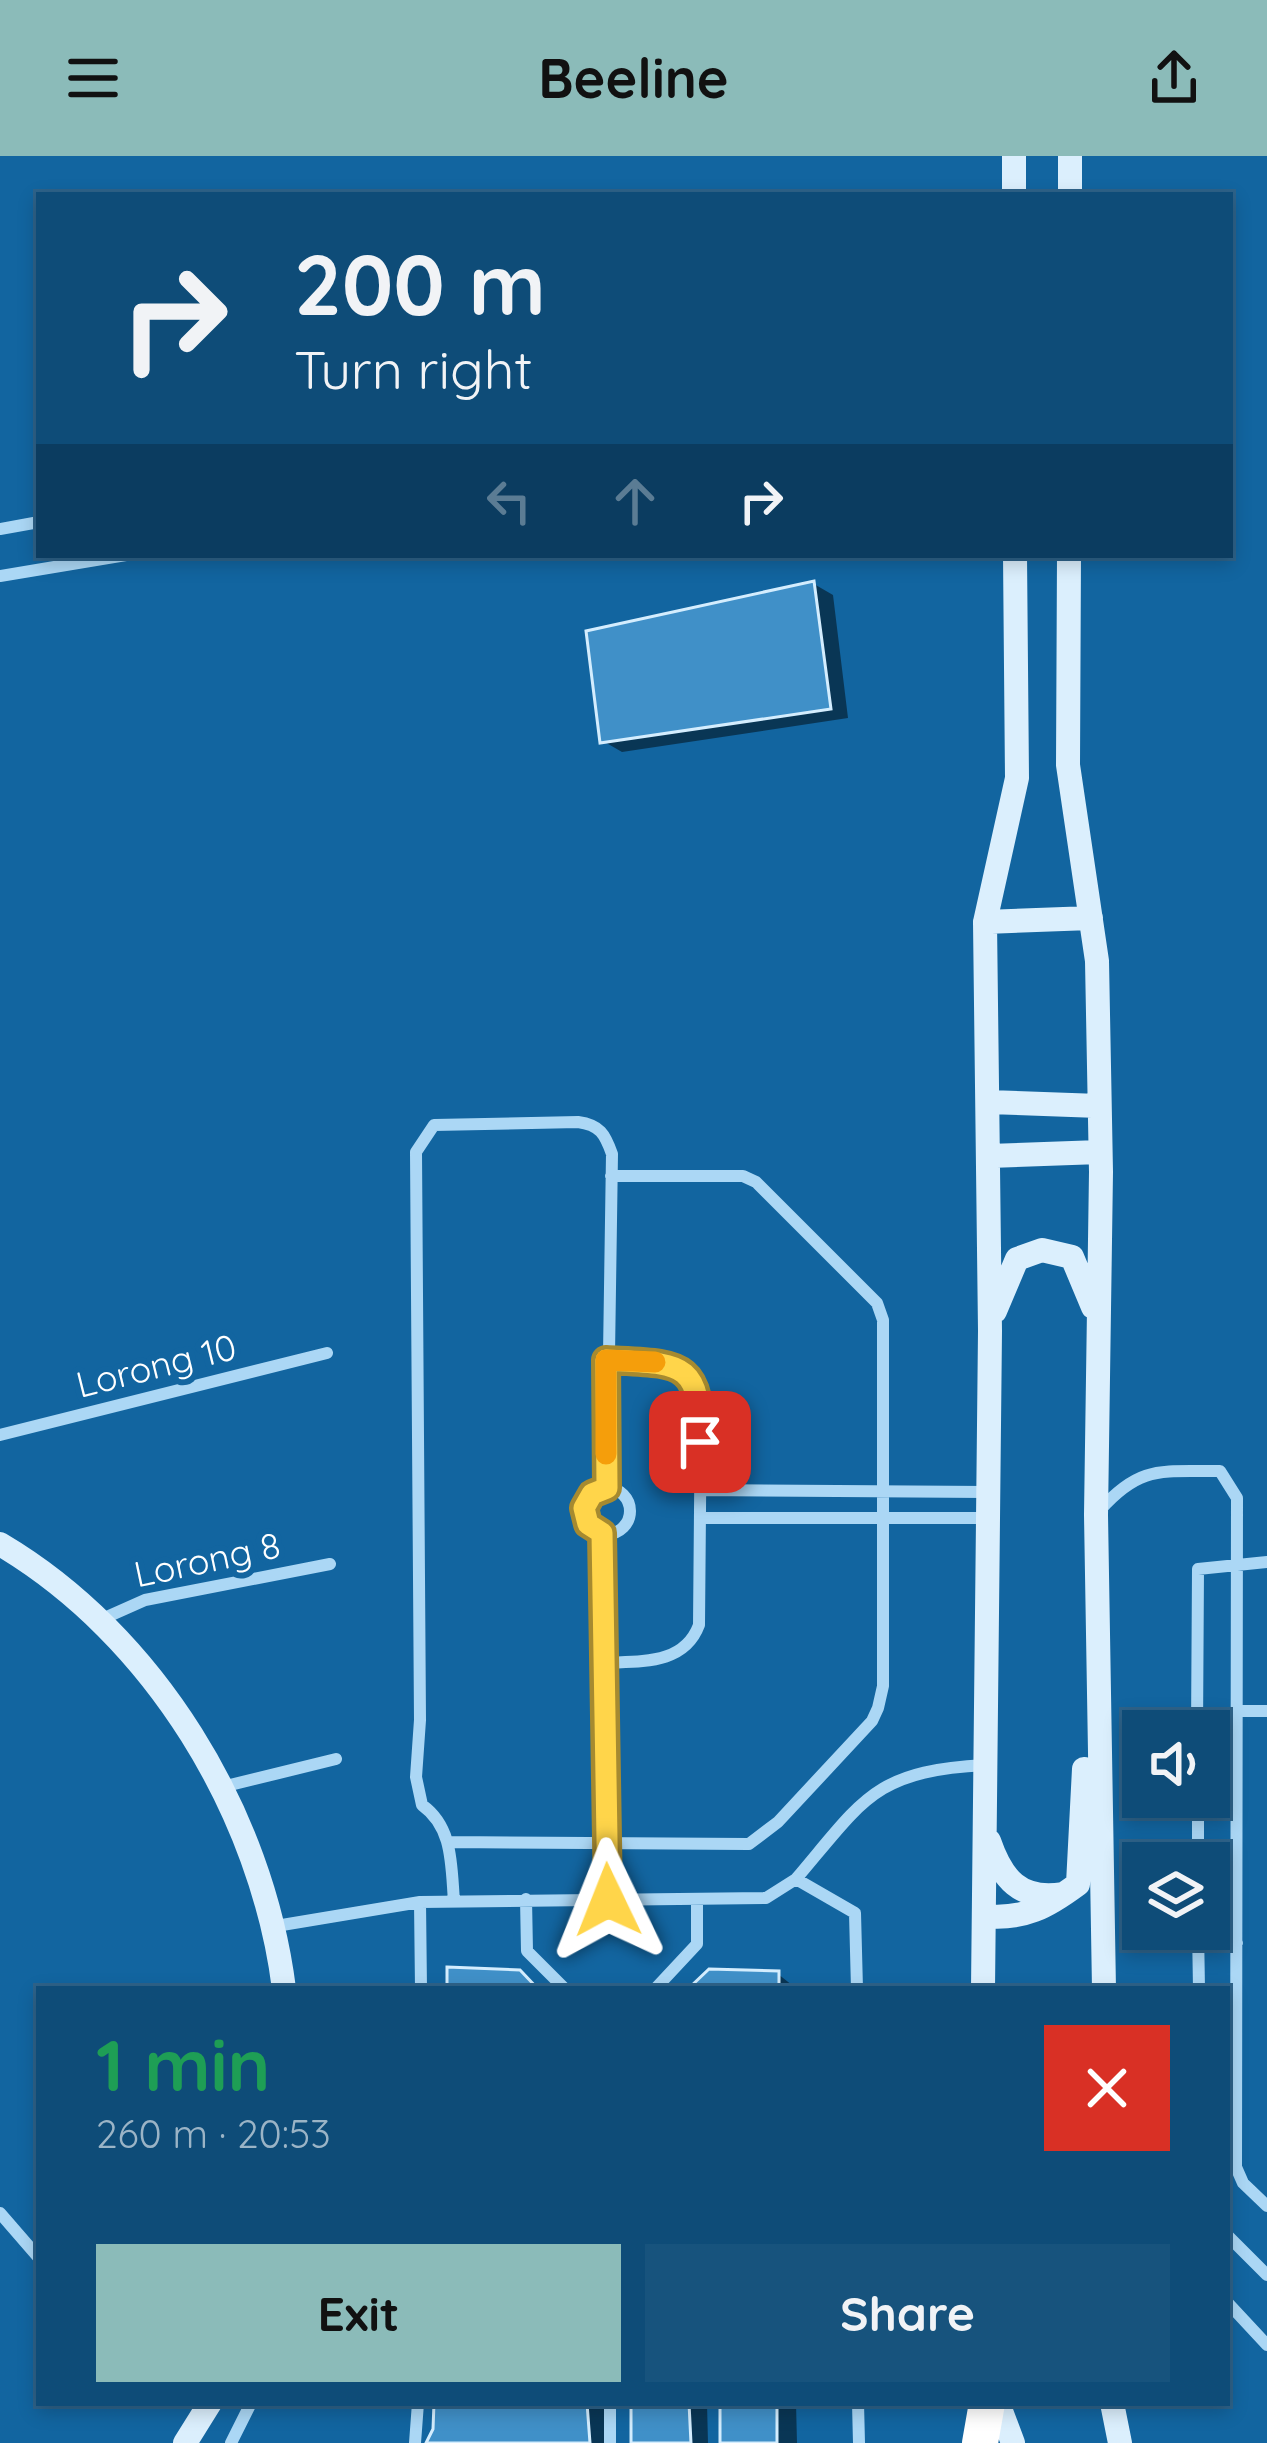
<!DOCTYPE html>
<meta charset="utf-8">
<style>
:root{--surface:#0e4c78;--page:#17537d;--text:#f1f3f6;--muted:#9bb4c6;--line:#2e638a;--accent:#8bbbb9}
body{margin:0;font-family:Quicksand,sans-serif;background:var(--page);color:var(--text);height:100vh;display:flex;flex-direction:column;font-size:45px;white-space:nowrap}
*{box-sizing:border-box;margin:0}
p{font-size:39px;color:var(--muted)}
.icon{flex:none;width:66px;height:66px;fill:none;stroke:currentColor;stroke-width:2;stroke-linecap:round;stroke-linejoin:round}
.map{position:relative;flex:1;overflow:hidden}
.details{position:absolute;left:36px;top:1830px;width:1194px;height:420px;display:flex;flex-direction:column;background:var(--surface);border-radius:0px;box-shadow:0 6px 18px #0003,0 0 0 3px var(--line)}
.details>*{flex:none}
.guide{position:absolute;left:36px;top:36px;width:1197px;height:366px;border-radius:0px;box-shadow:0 6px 18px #0003,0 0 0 3px var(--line);background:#0e4c78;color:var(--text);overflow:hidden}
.buttons{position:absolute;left:1122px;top:1554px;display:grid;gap:24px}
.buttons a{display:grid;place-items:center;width:108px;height:108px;border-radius:0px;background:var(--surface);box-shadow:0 6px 18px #0003,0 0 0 3px var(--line);font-size:60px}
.pin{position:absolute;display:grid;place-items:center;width:102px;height:102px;color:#fff;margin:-51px;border-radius:24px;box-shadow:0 6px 18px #0006}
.me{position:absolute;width:132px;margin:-66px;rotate:358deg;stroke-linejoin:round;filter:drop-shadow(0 0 9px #0008)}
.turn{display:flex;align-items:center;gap:42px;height:252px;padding:0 60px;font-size:54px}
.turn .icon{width:156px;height:156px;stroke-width:2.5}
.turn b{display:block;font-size:84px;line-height:102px}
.lanes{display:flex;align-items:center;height:114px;padding:0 60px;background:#0003;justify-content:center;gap:60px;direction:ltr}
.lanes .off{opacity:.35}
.round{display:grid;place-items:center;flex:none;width:126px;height:126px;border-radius:0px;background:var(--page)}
.overview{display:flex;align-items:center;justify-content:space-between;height:204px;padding:0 60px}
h1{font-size:72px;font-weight:700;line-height:90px;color:#1e9e55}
.cta{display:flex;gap:24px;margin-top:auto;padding:24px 60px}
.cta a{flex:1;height:138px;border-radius:0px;background:var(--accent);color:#111;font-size:48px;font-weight:700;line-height:138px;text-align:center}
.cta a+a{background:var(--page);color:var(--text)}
header{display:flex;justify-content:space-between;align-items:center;height:156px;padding:0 60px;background:var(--accent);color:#111;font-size:54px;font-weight:700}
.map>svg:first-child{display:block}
.shadow{fill:#0007}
.building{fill:#4090c8;stroke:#d4edfe;stroke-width:3}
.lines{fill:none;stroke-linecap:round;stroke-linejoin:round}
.street{stroke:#abd7f5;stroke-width:12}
.secondary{stroke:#dbeffd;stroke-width:24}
.highway{stroke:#fff;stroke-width:36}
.route-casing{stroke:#a68a30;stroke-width:30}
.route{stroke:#ffd54a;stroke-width:21}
.slow{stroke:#f59e0b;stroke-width:21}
.labels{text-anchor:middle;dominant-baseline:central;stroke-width:12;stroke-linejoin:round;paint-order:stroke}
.street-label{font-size:36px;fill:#fff;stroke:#1265a0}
</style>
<header><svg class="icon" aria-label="menu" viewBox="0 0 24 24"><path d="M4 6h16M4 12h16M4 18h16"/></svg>Beeline<svg class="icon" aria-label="share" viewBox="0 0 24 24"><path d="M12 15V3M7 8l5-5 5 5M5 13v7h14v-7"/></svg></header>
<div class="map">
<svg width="1267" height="2287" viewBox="0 0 1267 2287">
<rect width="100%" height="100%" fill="#1265a0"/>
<path class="shadow" d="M814,428l19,11 15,123 -226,34 -19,-11z
M778,1818l19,15h-105z
M437,2247h168l2,40h-177z
M634,2247h73l1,40h-74z
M723,2247h73l1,40h-73z"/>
<path class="building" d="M814,425l17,128 -231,34 -14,-112z
M447,1811l73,3 18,19h-91z
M709,1813l70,2v18h-91z
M434,2247h153l3,40h-164l7,-14z
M631,2247h58l2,40h-60z
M720,2247h57v40h-57z"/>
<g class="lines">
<path class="street" d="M0,373l39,-7
M0,420l126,-21
M0,1279l327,-82
M584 1355a23 23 0 1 1 46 0a23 23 0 1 1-46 0Z
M700,1334l287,2
M1100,1354c41,-46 62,-38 120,-39l17,27 -1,669 7,16 24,23
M702,1362h286
M602,1377l5,368
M100,1464l45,-20 185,-36
M604,1507c37,-2 80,2 95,-38l2,-230 -19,-25 -23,-7 -53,-2
M1237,1555h30
M1197,1575l1,-162 69,-7
M222,1631l114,-28
M1198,1641v66
M450,1686l299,2 29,-22 94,-101 6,-13 5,-22v-366l-6,-17 -121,-121 -13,-6h-132
M796,1723c68,-80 78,-108 189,-114
M526,1743l1,52 38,38
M454,1745c-3,-37 -1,-74 -32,-96l-6,-28 4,-57 -4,-568 18,-27 144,-3c22,3 27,12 34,32l-5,334
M420,1746l1,87
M276,1770l144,-24 346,-4 30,-19 59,34 2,76
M1198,1773l1,60
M1199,1787h38
M655,1833l42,-45v-42
M0,2057l39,45
M1227,2079l40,40
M1227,2146l40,43
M858,2247l1,40
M231,2287l20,-40
M415,2287l3,-40
M610,2287v-40"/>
<path class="secondary" d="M1014,0v39
M1070,39v-39
M1069,399l-1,210 29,196 4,211 -5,343 8,474
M985,766l106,-4
M988,946l111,4
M989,1000l111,-4
M995,1155l22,-52 25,-9 30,7 21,50
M0,1388c154,91 262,269 284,445
M989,1685c13,38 31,60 74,53
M984,1760c40,4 63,-9 94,-32l6,-115
M983,1833l7,-658 -5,-409 32,-144 -2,-223
M998,2247l15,40
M1112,2247l8,40
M185,2287l25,-40"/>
<path class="highway" d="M980,2287l7,-40"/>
</g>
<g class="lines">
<g class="route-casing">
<path id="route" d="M608,1744l-6,-367 -14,-9 -4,-16 8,-14 15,-6 -1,-128c75,4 95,-1 94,82"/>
</g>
<use href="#route" class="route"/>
<path class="slow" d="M606,1298v-94l49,2"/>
</g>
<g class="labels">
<g class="street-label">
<text transform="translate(156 1209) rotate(-14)">Lorong 10</text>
<text transform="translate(207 1403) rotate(-12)">Lorong 8</text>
</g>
</g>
</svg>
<div class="buttons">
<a><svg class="icon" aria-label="sound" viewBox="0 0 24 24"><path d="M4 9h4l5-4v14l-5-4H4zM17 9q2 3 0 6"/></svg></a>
<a><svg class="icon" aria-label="layers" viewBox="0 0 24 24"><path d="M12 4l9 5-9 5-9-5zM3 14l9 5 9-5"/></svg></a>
</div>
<div class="pin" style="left:700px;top:1286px;background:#d93025"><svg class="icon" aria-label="arrive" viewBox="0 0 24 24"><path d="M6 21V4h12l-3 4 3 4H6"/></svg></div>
<svg class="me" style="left:608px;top:1744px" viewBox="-20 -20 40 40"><path d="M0-17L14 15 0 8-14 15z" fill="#ffd54a" stroke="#fff" stroke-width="4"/></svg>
<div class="guide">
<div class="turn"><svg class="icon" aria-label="right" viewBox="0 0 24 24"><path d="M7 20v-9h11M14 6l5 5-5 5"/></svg><div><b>200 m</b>Turn right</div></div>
<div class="lanes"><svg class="icon off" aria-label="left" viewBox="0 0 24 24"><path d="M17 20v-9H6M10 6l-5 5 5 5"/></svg><svg class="icon off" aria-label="ahead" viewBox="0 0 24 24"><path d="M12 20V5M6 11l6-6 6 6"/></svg><svg class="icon" aria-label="right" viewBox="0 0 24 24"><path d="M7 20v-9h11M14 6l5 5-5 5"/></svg></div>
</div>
<section class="details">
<div class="overview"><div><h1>1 min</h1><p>260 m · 20:53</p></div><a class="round" style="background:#d93025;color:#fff"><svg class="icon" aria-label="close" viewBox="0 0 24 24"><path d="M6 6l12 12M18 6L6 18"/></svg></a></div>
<div class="cta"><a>Exit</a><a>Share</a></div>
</section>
</div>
